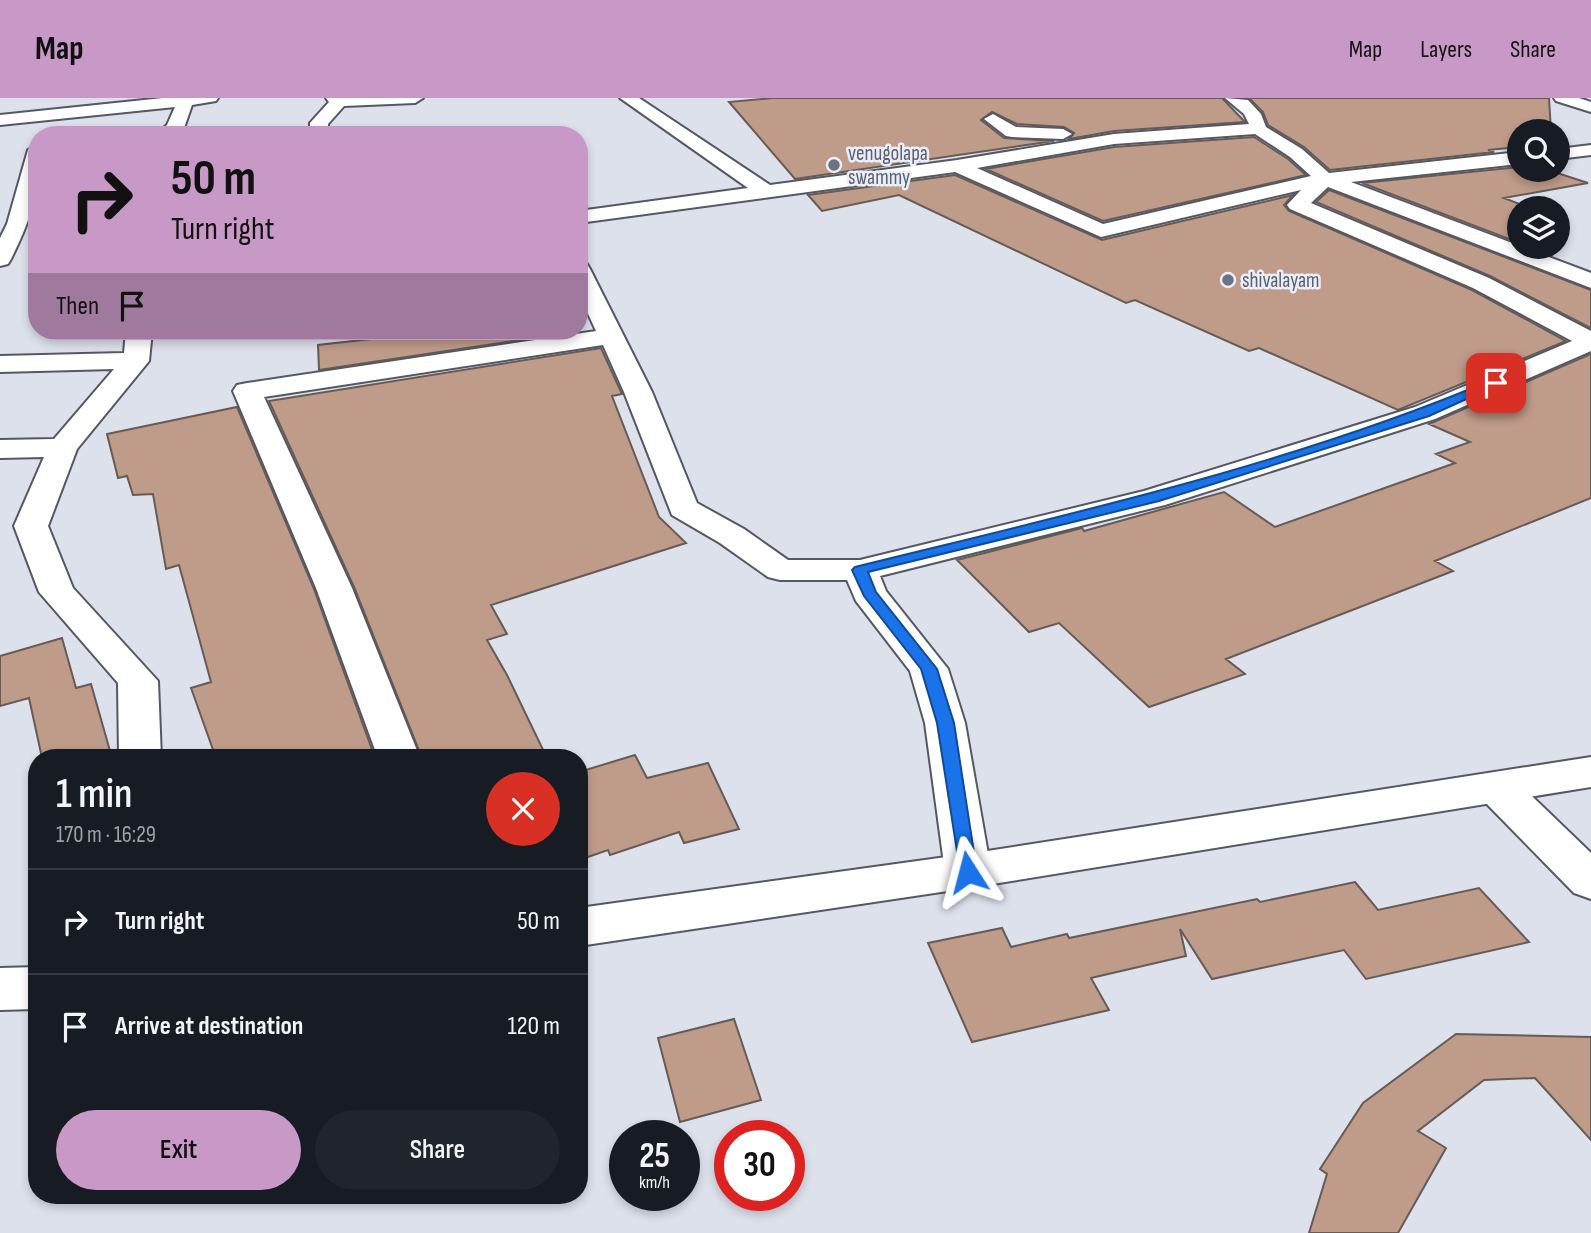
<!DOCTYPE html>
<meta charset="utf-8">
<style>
:root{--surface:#171b24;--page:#20242c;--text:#f1f3f6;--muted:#9ea1a6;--line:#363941;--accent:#c899c6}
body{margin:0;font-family:"Sofia Sans Condensed",sans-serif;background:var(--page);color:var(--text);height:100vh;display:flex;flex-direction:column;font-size:26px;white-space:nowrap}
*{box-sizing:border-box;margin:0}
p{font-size:23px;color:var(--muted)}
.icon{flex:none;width:38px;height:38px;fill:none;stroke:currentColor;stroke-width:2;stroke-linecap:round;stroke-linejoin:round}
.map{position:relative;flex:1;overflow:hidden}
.panel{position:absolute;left:28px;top:651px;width:560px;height:455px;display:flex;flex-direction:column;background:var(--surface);border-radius:28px;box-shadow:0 4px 10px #0003}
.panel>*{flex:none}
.hud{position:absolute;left:28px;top:28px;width:560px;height:214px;border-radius:28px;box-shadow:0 4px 10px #0003;background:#c899c6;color:#111;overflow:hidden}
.buttons{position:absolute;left:1507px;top:21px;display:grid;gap:14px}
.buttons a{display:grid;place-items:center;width:63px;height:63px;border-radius:50%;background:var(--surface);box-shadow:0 4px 10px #0003;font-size:35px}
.speed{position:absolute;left:609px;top:1022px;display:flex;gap:14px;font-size:35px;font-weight:700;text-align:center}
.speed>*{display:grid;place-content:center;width:91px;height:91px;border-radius:50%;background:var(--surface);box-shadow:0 4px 10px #0003;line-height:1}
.speed small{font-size:18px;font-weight:400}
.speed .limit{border:10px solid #d22;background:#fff;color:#111}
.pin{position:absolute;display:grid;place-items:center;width:60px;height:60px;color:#fff;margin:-30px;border-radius:14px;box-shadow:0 4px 10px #0006}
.me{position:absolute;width:77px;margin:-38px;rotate:351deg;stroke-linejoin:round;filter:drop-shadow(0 0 5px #0008)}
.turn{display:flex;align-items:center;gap:24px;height:147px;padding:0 28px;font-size:32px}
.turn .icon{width:91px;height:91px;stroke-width:2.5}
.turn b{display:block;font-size:49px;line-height:60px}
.then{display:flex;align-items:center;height:66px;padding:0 28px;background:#0003;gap:14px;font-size:26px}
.round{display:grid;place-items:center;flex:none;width:74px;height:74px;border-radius:37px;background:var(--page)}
.headline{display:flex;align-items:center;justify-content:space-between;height:119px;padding:0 28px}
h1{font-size:42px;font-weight:600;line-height:52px}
.button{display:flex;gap:14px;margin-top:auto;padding:14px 28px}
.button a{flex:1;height:80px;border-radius:42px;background:var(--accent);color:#111;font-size:28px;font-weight:600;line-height:80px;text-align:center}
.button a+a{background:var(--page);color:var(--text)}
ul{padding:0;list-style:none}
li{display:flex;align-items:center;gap:21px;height:105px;padding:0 28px;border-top:2px solid var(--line)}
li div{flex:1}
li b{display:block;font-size:26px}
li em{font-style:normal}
header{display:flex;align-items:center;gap:42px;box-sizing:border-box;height:98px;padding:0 35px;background:var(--accent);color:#111}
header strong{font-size:33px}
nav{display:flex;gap:38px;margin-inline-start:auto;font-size:24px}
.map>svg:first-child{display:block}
.building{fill:#bf9b8a;stroke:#665b56;stroke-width:2}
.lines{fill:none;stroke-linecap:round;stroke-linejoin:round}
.street-casing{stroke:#555862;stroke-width:4}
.secondary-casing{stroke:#555862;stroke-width:4}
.street{fill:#fff;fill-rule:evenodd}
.secondary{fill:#fff;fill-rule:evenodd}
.route{fill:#1a73e8;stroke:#114b97;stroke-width:2}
.worship-dot{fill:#6b7280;stroke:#eaeefa;stroke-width:2.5}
.labels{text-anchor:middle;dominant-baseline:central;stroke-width:5;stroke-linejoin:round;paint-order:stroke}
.far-worship-label{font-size:21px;fill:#5b616d;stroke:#eaeefa;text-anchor:start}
</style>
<header>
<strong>Map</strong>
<nav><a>Map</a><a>Layers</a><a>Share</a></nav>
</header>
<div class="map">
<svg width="1591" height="1135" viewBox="0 0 1591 1135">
<rect width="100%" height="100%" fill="#dde1ec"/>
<path class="building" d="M773,0h449l23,24 -131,9 -45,8 5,-6 -10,-6 -47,-3 -25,-12 -11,8 23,18 50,3 -259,38 -66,-77z
M1249,0h300l2,33h-32v16l-31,3 6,2 -164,18 -26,-23 -36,-22 -5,-13z
M1254,39l34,22 18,16 -203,46 -117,-52 128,-22z
M1519,69v3h29l40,13 -84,15 26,10h-11v29l-10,2 -147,-56z
M955,77l147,65 191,-45 -9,10 5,6 183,79 94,51 -168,69 -139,-62 -10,3 -114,-51 -9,3 -227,-108 -77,16 -14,-16z
M1329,92l262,100v38l-101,-52 -174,-74z
M443,233h95l2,6 -221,33 -1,-25z
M601,250l21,46 -10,2 47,121 27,26 -195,62 16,29 -20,6 20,35 40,83h-125l-68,-171 -85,-186z
M1591,256v144l-156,63 18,10 -227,88 19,15 -96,33 -90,-84 -30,9 -72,-72 125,-32 2,3 140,-39 51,35 180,-64 -19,-9 34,-12 -41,-18z
M237,309l77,182 61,169h-159l-25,-70 20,-6 -32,-117 -13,4 -13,-75 -20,1 -6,-19 -9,2 -11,-44z
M62,540l14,50 15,-4 21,74h-70l-13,-60 -29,8v-50z
M635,657l12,23 61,-15 31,66 -55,14 -5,-11 -69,23 -2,-5 -29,10v-88z
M1355,784l23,28 101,-22 50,54 -163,37 -22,-29 -132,29 -32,-50 6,27 -95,22 18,32 -137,32 -44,-99 74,-15 9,19 56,-13 2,4 188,-39 3,3z
M734,921l27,81 -81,22 -22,-84z
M1456,936l135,3v103l-56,-62 -51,2 -66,51 28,17 -48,85h-89l18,-59 -7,-5 43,-66z"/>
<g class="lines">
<g class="street-casing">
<path id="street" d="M163,0h55l-2,3 -24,4 -8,23 -8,7h-21l12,-10 8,-18 -175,18v-10z
M326,0h97l-8,5 -71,3 -16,18v11h-18v-12l19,-21z
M620,0h19l131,87 187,-25 157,-26 135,-10 -5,-10 -19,-16 23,2 13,14 5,13 36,22 27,24 190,-21v12l-168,18 240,91v15l-263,-101 -17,16 178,75 102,53v20l-156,68 -270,86 -285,71 6,15 62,78 17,54 26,148 -7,12 -16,5 -16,-5 -7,-12 -20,-148 -15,-52 -54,-70 -9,-21h-67l-12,-3 -48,-34 -48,-28 -48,-123 -21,-47 -339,52 88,191 68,170h-42l-62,-170 -83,-197 4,-6 10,-2 349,-52 -17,-37v-32l8,2 3,5 62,123 45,111 47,26 44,31h72l284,-69 271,-84 157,-66 -99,-53 -183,-79 -3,-4 14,-15 -200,47 -146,-65 -376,51v-12l169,-23zM1255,36l35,23 21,19 -208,48 -126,-56 137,-24z
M1554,0h25l12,4v10l-35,-11z
M993,16l23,13 47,2 9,5 -9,5 -51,-2 -6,-1 -22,-17z
M37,47c0,51 -3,68 -26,114l-3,5 -8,2v-28l7,-14 21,-74z
M1591,47v10l-33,4v-10z
M126,233h26l-3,30 -72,88 -29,77 25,62 85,93 3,77h-42l-1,-75 -79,-91 -25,-66 30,-69 -44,1v-18l54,-1 60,-70 -114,3v-16l124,-3z
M1498,676l15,4 78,75v46l-17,-6 -91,-93 -7,-11 7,-11z"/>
</g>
<g class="secondary-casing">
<path id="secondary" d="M1591,659v30l-623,101 -389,58v-38l389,-54z
M37,869v42l-37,1v-42z"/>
</g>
<use href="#street" class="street"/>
<use href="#secondary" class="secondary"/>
</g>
<path class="route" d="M1492,282l10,3 -73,33 -270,85 -291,71 8,20 61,77 17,54 23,149 -3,5 -6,2 -7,-2 -24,-154 -16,-54 -57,-73 -12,-26 3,-3c214,-53 433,-101 637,-187z"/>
<g class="worship-dot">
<circle cx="834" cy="67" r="7"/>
<circle cx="1228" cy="182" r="7"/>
</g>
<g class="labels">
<g class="far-worship-label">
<text x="848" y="55">venugolapa<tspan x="848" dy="24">swammy</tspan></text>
<text x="1242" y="182">shivalayam</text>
</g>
</g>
</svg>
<div class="buttons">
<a><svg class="icon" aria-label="search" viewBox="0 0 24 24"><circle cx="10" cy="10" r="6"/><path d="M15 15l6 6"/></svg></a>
<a><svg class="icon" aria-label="layers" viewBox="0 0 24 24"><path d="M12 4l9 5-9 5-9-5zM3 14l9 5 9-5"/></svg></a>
</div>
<div class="speed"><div>25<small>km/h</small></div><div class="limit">30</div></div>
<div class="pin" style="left:1496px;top:285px;background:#d93025"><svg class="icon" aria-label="arrive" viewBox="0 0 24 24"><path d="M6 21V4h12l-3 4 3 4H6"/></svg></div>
<svg class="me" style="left:968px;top:774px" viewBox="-20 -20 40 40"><path d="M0-17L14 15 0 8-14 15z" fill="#1a73e8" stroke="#fff" stroke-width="4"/></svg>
<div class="hud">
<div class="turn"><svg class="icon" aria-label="right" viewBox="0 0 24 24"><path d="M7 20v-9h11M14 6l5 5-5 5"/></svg><div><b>50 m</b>Turn right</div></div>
<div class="then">Then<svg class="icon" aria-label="arrive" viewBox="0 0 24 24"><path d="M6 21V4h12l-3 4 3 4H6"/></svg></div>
</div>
<section class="panel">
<div class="headline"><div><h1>1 min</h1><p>170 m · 16:29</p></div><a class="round" style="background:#d93025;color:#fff"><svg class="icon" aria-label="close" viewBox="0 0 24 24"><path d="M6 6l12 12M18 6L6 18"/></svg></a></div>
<ul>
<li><svg class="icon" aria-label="right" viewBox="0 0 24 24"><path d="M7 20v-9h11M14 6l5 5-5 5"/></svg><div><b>Turn right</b></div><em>50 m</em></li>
<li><svg class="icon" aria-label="arrive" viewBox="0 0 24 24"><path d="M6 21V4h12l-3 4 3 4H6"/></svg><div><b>Arrive at destination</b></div><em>120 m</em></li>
</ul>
<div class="button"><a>Exit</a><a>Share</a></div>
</section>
</div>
